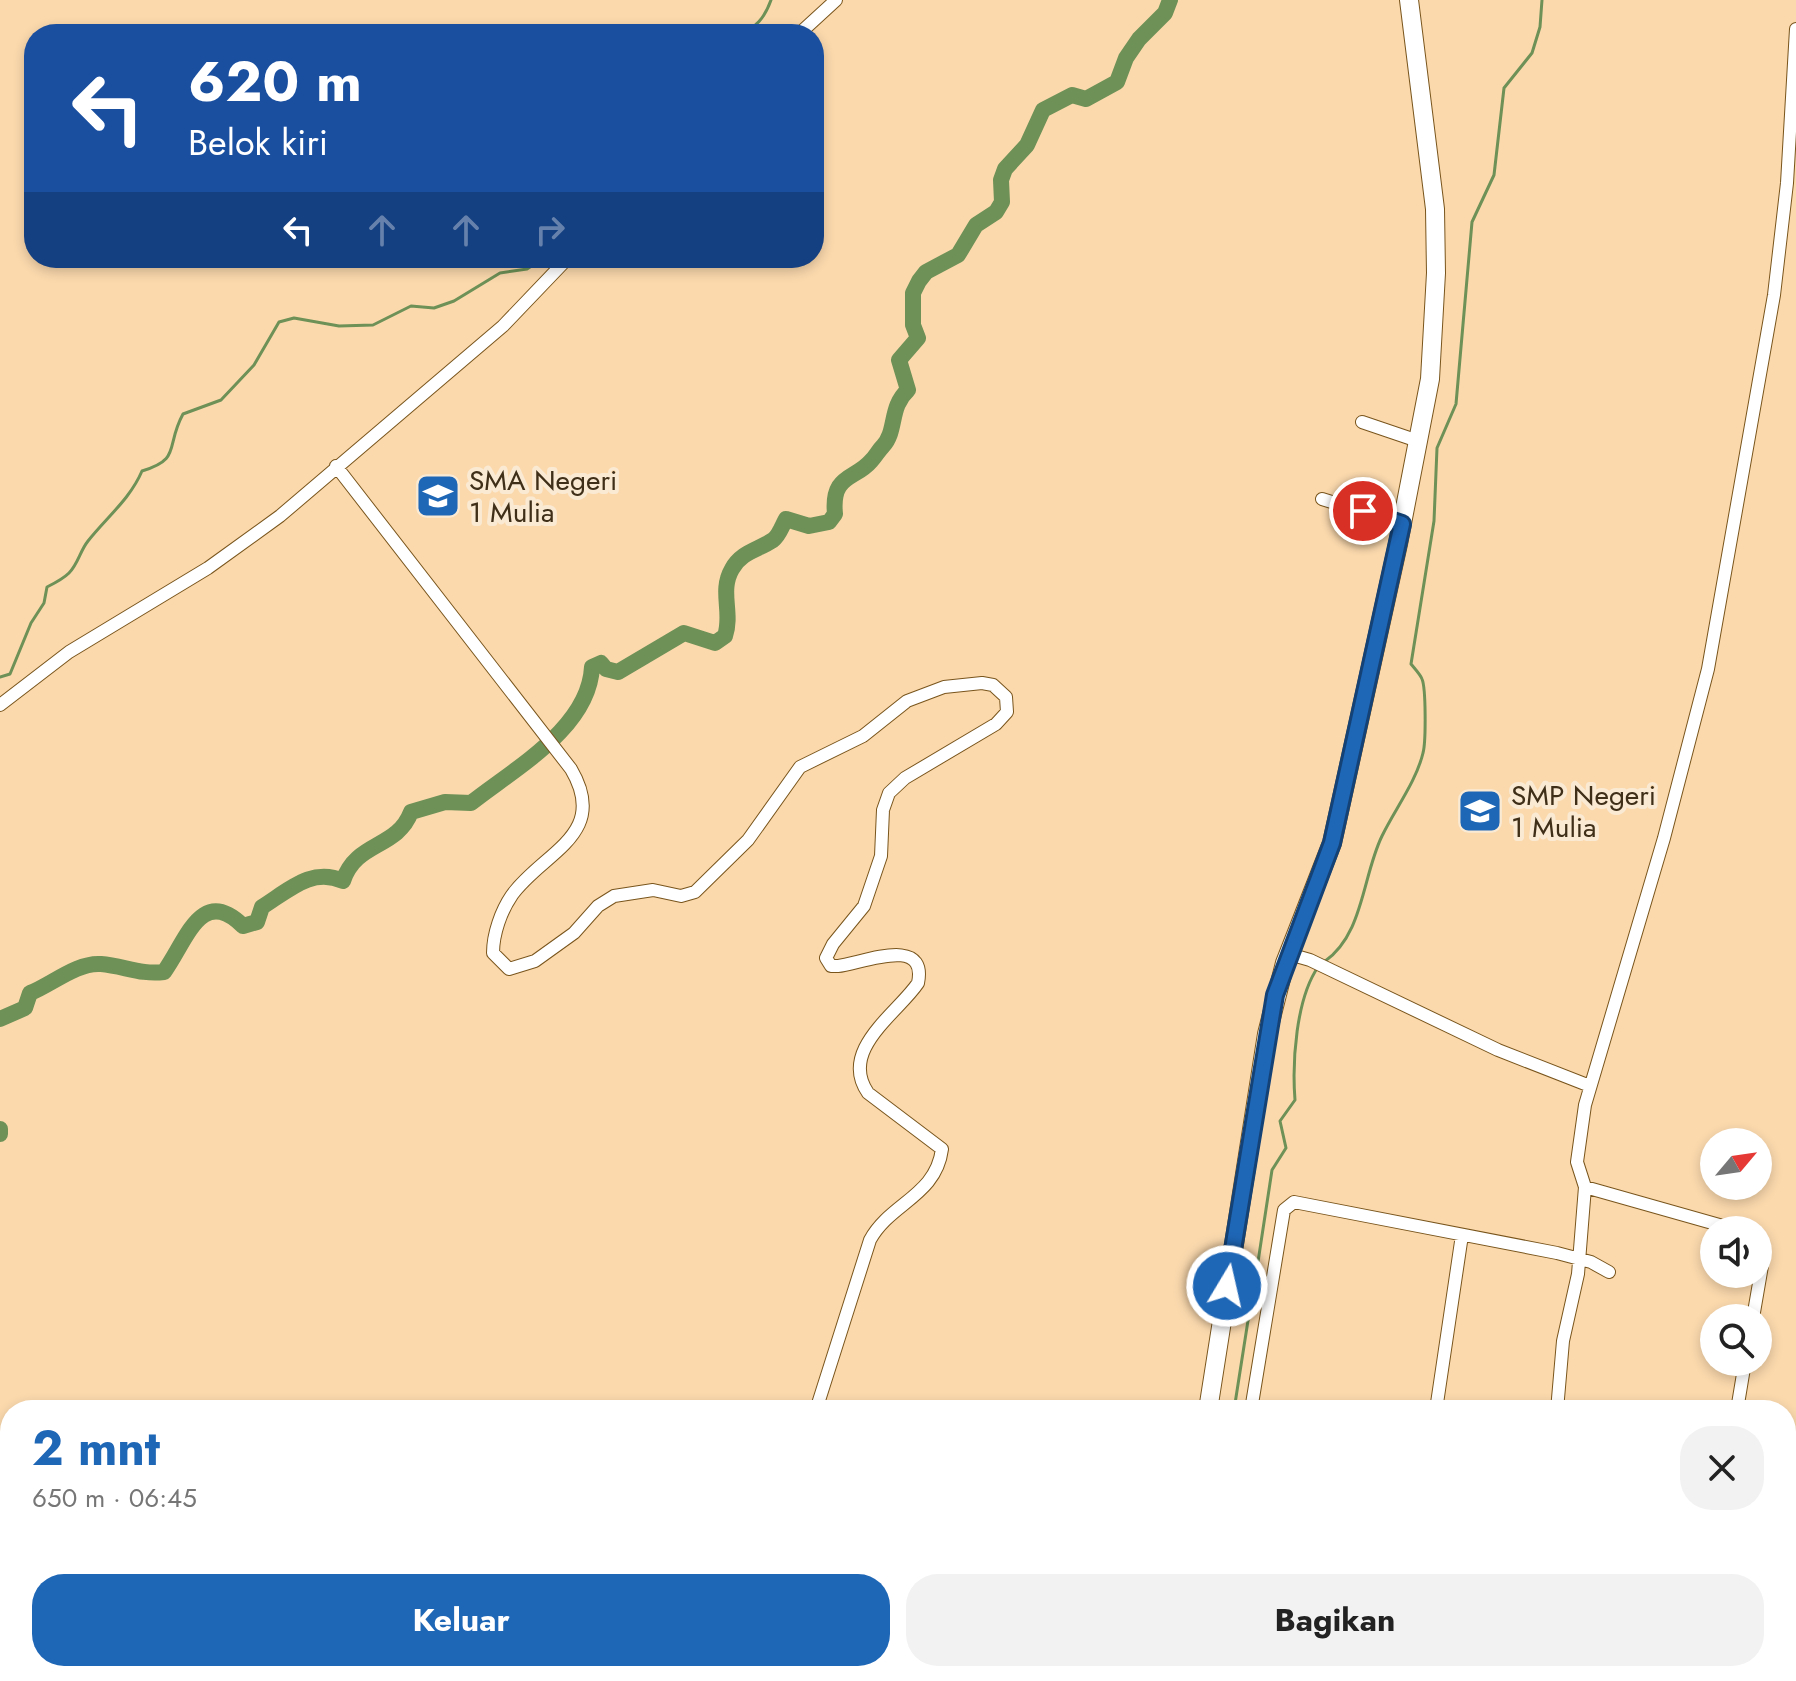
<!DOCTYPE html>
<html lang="id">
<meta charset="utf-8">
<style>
:root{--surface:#fff;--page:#f2f2f2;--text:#222;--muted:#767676;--accent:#1e66b6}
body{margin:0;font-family:Jost,sans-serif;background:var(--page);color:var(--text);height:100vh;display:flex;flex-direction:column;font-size:30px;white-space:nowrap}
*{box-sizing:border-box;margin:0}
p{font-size:26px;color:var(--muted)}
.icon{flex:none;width:44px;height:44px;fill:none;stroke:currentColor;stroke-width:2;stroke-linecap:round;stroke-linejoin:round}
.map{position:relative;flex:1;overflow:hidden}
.sheet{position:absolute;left:0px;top:1400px;width:1796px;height:282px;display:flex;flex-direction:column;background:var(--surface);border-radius:32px 32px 0 0;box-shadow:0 4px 12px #0003}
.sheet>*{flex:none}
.top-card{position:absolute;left:24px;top:24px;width:800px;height:244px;border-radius:32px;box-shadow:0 4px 12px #0003;background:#1a4fa0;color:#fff;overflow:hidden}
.needle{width:52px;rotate:61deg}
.buttons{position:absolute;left:1700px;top:1128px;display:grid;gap:16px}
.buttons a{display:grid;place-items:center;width:72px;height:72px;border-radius:50%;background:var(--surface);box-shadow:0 4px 12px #0003;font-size:40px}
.pin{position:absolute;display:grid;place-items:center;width:68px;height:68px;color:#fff;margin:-34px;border:4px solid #fff;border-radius:50%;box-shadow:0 2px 8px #0007}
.me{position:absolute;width:88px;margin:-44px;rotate:9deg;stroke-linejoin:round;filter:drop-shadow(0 0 6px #0008)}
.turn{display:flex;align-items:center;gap:28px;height:168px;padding:0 32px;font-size:36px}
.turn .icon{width:104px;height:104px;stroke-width:2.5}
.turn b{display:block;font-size:56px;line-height:68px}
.lanes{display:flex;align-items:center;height:76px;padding:0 32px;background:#0003;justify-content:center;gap:40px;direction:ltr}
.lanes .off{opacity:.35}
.round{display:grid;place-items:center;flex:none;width:84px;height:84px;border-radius:32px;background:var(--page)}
.headline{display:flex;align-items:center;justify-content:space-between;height:136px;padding:0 32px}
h1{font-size:48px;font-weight:700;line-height:60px;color:var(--accent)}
.button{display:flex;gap:16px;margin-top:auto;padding:16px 32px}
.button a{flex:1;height:92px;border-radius:32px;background:var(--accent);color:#fff;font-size:32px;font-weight:700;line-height:92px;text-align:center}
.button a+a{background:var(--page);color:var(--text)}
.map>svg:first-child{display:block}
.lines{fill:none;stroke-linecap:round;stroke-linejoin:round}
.stream{stroke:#6d9156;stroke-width:3}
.river{stroke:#6d9156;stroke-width:16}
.minor-casing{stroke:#79551c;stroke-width:14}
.highway-casing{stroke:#79551c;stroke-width:20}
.minor{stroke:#fff;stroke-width:12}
.highway{stroke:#fff;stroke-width:18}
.route-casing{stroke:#144276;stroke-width:20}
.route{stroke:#1e66b6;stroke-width:14}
.labels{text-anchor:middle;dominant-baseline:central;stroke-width:8;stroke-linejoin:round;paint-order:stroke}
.poi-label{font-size:28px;fill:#3f2e18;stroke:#faead4;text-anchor:start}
</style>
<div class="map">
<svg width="1796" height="1681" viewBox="0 0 1796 1681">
<rect width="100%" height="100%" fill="#fbd9ad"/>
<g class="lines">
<path class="stream" d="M738,34c18,-5 27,-17 33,-34
M0,677l10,-3 21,-51 13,-20 3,-16c8,-4 16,-8 22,-14 9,-9 11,-22 19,-32 19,-24 42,-42 54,-70 40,-12 23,-24 41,-57l38,-14 33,-35 25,-43 15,-4 45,8 34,-1 38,-19 23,2 20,-7 46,-28 27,-4 17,-11
M1324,962c40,-28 38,-85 58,-126 13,-27 34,-54 41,-83 3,-11 3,-65 -1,-74 -2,-5 -7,-10 -11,-15l23,-143 3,-73 19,-44 16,-182 22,-47 10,-87 28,-35 8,-26 2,-27
M1254,1288l18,-118 14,-22 -6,-27 15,-21c-3,-38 1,-101 23,-133
M1234,1410l18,-115
M1168,1681v-9"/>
<path class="river" d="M0,1019l25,-11 5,-15c21,-8 47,-31 71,-29 23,2 40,11 63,8 23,-32 37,-87 79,-46l14,-4 5,-15c27,-17 50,-40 81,-26 13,-40 54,-32 68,-69l34,-10 26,1c44,-35 118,-75 121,-136l9,-4 5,6 12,3 66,-39 31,10 10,-7c8,-23 -6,-45 7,-67 9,-17 26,-19 41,-29 6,-4 9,-14 13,-21l23,7 20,-4 6,-8c-4,-40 20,-34 36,-53 5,-5 7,-10 12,-15 14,-15 6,-39 25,-56l-9,-30 19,-22 -5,-13v-32l6,-12 7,-9 32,-17 18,-30 20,-13 6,-10 -1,-22 4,-11 22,-24 16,-35 29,-15 14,4 31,-17 9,-24 13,-19 26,-26 5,-13
M0,1129v5"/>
<g class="minor-casing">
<path id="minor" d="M799,34l37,-34
M1362,422l56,19
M336,466l235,303c39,66 -28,83 -59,126 -11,16 -19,39 -19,58l16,16 26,-8 39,-28 24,-27 16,-10 39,-6 28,6 14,-4 53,-52 52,-73 63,-31 44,-35 37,-14 38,-4 11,2 13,12 1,15 -11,12 -91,54 -16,15 -6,17 -2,46 -17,50 -31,38 -7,14 5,8h7c22,-2 90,-32 80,17 -20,30 -80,67 -50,110l74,56c-6,47 -52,54 -72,91l-54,170
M1322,499l80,25
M0,705l69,-53 139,-84 72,-52 223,-190 65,-68
M1289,954l21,6 188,90 92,36
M1585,1187l152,43
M1227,1286l42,9
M1753,1318l10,-58 -5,-12
M1251,1410l33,-200 10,-8 263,51 34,9 18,10
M1436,1410l26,-175
M1557,1410l6,-69 15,-67 7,-87 -8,-25 8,-57 79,-267 44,-169 66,-374 13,-112 9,-154
M1737,1410l8,-48
M164,1672l2,9
M62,1681l12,-9
M1675,1681l3,-9"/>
</g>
<g class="highway-casing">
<path id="highway" d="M1208,1410l59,-376 18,-71 47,-120 66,-299 32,-165 6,-106 -1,-64 -26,-209
M1188,1672v9"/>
</g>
<use href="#minor" class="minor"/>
<use href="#highway" class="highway"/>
</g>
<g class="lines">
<g class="route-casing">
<path id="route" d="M1227,1286l48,-291 57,-152 70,-319 -39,-13"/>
</g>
<use href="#route" class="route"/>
</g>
<defs>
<g id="school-square" transform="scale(2.3)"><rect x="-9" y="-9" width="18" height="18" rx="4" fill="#1e66b6" stroke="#faead4"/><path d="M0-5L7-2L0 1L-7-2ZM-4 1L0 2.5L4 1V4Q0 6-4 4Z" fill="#fff"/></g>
</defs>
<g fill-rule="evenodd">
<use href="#school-square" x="438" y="496"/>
<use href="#school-square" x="1480" y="811"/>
</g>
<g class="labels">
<g class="poi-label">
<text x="469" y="480">SMA Negeri<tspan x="469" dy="32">1 Mulia</tspan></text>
<text x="1511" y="795">SMP Negeri<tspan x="1511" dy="32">1 Mulia</tspan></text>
</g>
</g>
</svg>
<div class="buttons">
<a><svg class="needle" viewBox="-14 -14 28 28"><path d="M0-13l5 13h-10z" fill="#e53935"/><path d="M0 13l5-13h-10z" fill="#767676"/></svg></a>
<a><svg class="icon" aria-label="sound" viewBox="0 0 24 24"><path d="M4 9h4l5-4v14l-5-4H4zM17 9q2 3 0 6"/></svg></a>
<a><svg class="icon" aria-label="search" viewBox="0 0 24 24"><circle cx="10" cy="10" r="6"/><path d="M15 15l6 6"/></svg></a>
</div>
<div class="pin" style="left:1363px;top:511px;background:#d93025"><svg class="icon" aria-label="arrive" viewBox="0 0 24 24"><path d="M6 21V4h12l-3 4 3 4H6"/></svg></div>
<svg class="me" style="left:1227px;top:1286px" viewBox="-20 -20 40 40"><circle r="17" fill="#1e66b6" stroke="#fff" stroke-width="3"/><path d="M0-11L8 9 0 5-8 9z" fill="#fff"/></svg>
<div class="top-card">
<div class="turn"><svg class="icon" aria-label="left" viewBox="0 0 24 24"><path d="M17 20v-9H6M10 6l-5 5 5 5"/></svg><div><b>620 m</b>Belok kiri</div></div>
<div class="lanes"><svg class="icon" aria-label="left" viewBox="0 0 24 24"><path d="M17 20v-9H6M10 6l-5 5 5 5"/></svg><svg class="icon off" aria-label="ahead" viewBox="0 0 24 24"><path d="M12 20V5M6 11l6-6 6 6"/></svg><svg class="icon off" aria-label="ahead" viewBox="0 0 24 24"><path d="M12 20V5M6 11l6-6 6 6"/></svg><svg class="icon off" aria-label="right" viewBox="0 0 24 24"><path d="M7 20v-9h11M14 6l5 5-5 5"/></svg></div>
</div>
<section class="sheet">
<div class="headline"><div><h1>2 mnt</h1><p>650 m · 06:45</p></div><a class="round"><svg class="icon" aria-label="close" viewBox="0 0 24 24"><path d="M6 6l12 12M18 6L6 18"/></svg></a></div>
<div class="button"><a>Keluar</a><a>Bagikan</a></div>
</section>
</div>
